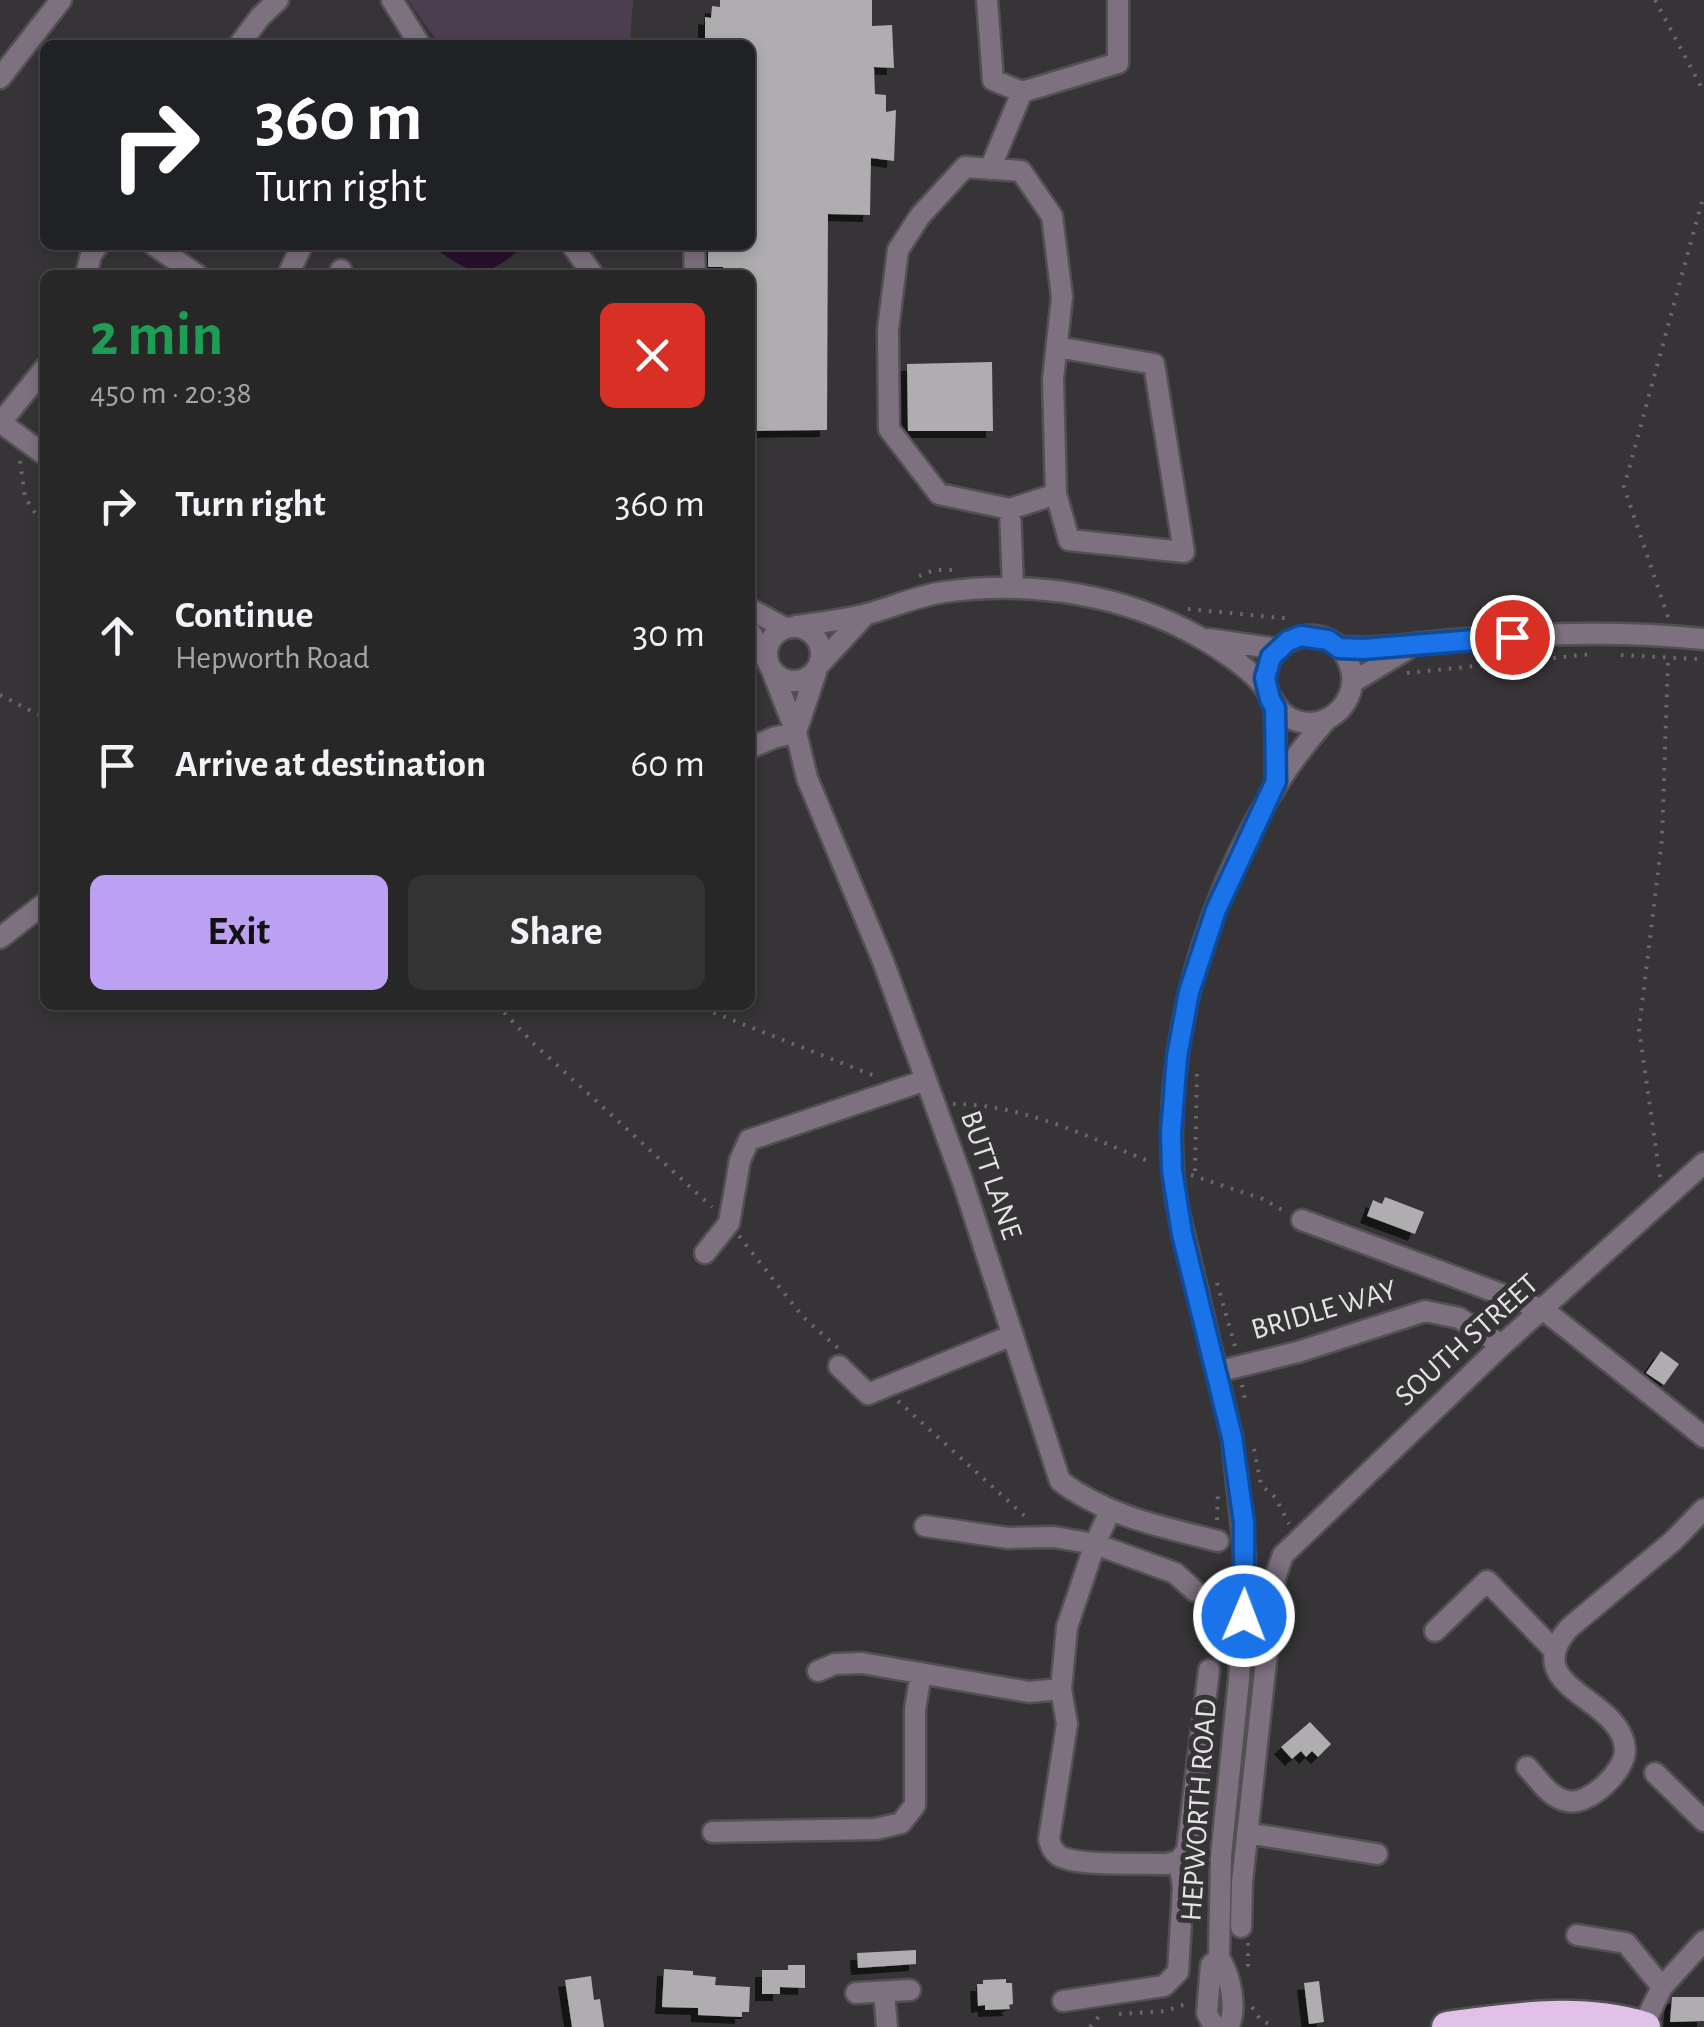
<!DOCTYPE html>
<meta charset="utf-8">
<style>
:root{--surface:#282728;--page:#343334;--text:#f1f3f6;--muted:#a5a5a8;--line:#444445;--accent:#bca0f2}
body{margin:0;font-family:"Alegreya Sans",sans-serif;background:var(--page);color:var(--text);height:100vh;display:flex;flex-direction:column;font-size:38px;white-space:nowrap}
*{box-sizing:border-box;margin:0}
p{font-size:32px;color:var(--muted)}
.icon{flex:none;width:55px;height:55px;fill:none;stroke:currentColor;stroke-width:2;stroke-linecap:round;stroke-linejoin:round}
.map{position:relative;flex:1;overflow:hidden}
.side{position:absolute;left:40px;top:270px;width:715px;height:740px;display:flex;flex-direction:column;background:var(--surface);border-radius:15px;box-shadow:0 5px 15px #0003,0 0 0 2px var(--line)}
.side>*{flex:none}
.top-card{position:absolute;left:40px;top:40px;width:715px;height:210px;border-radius:15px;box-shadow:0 5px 15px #0003,0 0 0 2px var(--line);background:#202124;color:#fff;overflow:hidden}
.pin{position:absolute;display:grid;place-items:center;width:85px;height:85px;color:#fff;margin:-42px;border:5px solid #fff;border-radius:50%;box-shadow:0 2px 10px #0007}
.me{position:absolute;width:110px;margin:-55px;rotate:1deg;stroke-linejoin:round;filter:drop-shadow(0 0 8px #0008)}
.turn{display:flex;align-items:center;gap:35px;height:210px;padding:0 50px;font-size:45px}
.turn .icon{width:130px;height:130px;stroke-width:2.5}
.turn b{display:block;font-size:70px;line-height:85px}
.round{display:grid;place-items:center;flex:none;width:105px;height:105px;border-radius:15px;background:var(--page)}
.overview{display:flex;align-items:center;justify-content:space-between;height:170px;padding:0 50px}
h1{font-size:60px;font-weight:700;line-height:75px;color:#1e9e55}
.primary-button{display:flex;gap:20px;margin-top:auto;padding:20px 50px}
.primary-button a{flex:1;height:115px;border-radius:15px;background:var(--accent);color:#111;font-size:40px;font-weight:700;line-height:115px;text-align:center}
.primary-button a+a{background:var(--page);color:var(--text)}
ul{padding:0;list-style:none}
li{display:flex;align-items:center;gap:30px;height:130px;padding:0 50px}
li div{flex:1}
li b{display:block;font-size:38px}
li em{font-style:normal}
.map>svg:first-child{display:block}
.green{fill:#4d3d50}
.water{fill:#28102d}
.building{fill:#afadb0;filter:url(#shadow)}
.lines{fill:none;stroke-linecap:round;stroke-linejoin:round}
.minor-casing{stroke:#525052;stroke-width:25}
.highway-casing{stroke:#525052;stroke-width:35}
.path{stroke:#6b696b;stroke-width:4;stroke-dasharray:2.5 8;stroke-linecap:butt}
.minor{stroke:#7d707f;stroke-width:20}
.highway{stroke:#e1c1e7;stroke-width:30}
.route-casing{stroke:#114b97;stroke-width:25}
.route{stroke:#1a73e8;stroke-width:18}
.labels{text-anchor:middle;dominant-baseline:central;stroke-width:10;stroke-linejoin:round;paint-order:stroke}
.street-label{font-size:30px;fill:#e4e3e4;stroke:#363436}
</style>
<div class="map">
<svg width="1704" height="2027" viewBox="0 0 1704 2027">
<defs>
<filter id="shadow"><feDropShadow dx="-7" dy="7" stdDeviation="0" flood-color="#0009"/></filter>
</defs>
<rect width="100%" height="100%" fill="#363436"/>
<path class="green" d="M408,0h225l-3,45h-190z"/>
<path class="water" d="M430,245h91v3c-40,36 -51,25 -91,-3z"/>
<path class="building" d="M720,0h152v26l20,-1 2,43 -20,-1 1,27 11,1v17l10,-2 -2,51 -23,-3 -1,57 -42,-1 -1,216 -77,1v-156h-27v-8h-15v-22h42v-200h-45v-28l6,1 1,-12 8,1z
M992,362l1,69h-85l-1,-67z
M1385,1197l39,15 -9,22 -48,-18 6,-16 9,4z
M1661,1351l18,13 -15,21 -18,-12z
M1310,1722l21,22 -13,13 -6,-6 -6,6 -5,-6 -9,8 -11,-12z
M916,1950v14l-58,4 -1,-15z
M788,1965h17v23l-25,-1v7h-18v-24h26z
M664,1969l29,2v4l23,2 -1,8 35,2 -1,25h-7v5l-44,-2v-7l-36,-1z
M591,1976l3,24 6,-1 4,28h-32l-7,-47z
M1006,1979v4h6l1,21 -4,1 1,4 -25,1v-5l-7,1 -1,-22h6v-4z
M1319,1981l5,41 -15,2 -5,-41z
M1672,1997h32v24l-34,1z"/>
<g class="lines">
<g class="minor-casing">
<path id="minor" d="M392,0l28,45
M987,0l6,80 29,12 96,-29v-63
M239,45l21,-28 18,-17
M0,78l61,-78
M990,169l32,-77
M154,245l43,30
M572,245l21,30
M694,245l1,30
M86,275l5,-20 7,-10
M288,275l14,-30
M339,275l2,-5
M0,422l45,33
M1,422l44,-54
M1056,494l13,46 115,12 -30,-188 -97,-17
M1010,509l46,-15 -3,-115 9,-82 -10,-81 -31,-45 -56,-4 -45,49 -22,34 -10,79 1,100 50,65 71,15 3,79
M750,609l35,19
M796,626c22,-3 46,-6 68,-11 27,-7 52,-19 80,-23 87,-12 180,2 257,46 18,10 55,35 65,52 10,14 13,25 31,31 31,10 62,-20 54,-52 -13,-54 -92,-38 -85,20
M767 654a27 27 0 1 1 54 0a27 27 0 1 1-54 0Z
M750,632l17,28
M1209,639l69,10
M1339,647c40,3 77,-4 116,-7 82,-7 167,-9 249,-1
M820,664l46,-50
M773,673l23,59 11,46 76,183 80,221 97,299c46,35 102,46 158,60
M1353,682l53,-32
M1275,707l1,74
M796,732l20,-60
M750,748l23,-10 23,-6
M0,938l45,-35
M1302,1220l242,90 160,127
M705,1253l24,-30 11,-63 9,-20 177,-60
M839,1366l29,28 145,-59
M1216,1372l82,-20 127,-41 34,7 43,27
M1110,1511l-15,33 -28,83 -6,62 6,35 -18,115c2,9 6,16 15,19 22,8 76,5 102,6l13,-3 8,-11 22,-180
M925,1526l83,12 46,-1 41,7 80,29 20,18
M1435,1631l52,-50 67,69
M818,1671l17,-7 27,-1 167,29 32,-3
M1527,1767c11,12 23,31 40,34 22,5 59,-30 58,-52 -3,-52 -109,-61 -56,-121l104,-87 31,-32
M1655,1773l49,48
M713,1832l163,-3 25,-6 14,-18v-96l6,-36
M1247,1833l130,21
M1241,1927l1,-45 33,-304 8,-23 219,-210 202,-182
M1577,1935l49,8 36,44
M884,1992l3,35
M856,1993l54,-3
M1063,2001l101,-15 14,-14 5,-85 -4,-26
M1643,2026l19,-39 42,-46
M1214,2027l-7,-14 4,-48 8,-7
M1228,2027c10,-18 2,-53 -9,-69l2,-102 18,-176 6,-124 -13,-119 -55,-232c-25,-160 42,-367 150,-486"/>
</g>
<g class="highway-casing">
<path id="highway" d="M1447,2027c66,-9 133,-20 198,0"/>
</g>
<path class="path" d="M1655,0l49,92
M20,461l5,36 20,32
M919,576l15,-6h20
M1188,609l104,10
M1668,617l-44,-130 80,-293
M1621,655l76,4
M1407,673l185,-19
M0,695l45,23
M497,1005l37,39 178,163
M694,1005l181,71
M953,1104c70,0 135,33 200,59
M1195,1171l2,-100
M1191,1175l72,24 21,12
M1660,1177l-21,-148 23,-190 6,-179
M739,1236l64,81 35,31
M1217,1283l18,63
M1242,1385l4,20
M898,1401l130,118
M1254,1449l7,36 14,12 14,27
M1217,1520l1,-29
M1248,1943v31
M1252,2007l8,12 14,8
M1119,2014l47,-3 22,-8
M1090,2027l10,-12"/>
<use href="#minor" class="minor"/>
<use href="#highway" class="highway"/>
</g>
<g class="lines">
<g class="route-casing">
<path id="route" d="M1244,1616v-93l-12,-86 -50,-203 -10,-64 -1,-37 6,-76 12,-65 27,-82 60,-129 -1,-73 -5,-9 -5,-21 6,-21 17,-16 13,-5 27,4 11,8 24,1 149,-12"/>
</g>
<use href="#route" class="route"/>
</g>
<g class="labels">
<g class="street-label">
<text transform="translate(991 1175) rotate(71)">BUTT LANE</text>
<text transform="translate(1324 1310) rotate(-16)">BRIDLE WAY</text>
<text transform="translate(1467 1340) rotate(-42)">SOUTH STREET</text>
<text transform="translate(1199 1810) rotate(-86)">HEPWORTH ROAD</text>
</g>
</g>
</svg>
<div class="pin" style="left:1512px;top:637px;background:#d93025"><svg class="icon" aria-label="arrive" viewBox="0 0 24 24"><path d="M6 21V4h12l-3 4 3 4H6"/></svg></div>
<svg class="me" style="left:1244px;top:1616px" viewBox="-20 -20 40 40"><circle r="17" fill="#1a73e8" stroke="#fff" stroke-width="3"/><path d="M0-11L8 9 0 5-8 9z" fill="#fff"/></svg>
<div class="top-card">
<div class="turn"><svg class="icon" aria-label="right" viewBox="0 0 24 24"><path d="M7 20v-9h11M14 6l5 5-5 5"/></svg><div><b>360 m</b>Turn right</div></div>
</div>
<section class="side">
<div class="overview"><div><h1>2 min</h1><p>450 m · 20:38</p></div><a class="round" style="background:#d93025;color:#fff"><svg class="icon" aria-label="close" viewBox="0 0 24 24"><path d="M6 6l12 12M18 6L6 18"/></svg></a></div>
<ul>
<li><svg class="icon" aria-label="right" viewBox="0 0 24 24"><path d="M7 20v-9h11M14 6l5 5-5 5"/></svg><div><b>Turn right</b></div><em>360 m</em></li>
<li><svg class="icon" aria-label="ahead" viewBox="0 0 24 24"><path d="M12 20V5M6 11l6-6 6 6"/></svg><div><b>Continue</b><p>Hepworth Road</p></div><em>30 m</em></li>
<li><svg class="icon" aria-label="arrive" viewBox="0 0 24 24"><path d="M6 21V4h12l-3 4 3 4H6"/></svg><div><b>Arrive at destination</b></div><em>60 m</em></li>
</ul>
<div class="primary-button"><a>Exit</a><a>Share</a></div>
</section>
</div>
